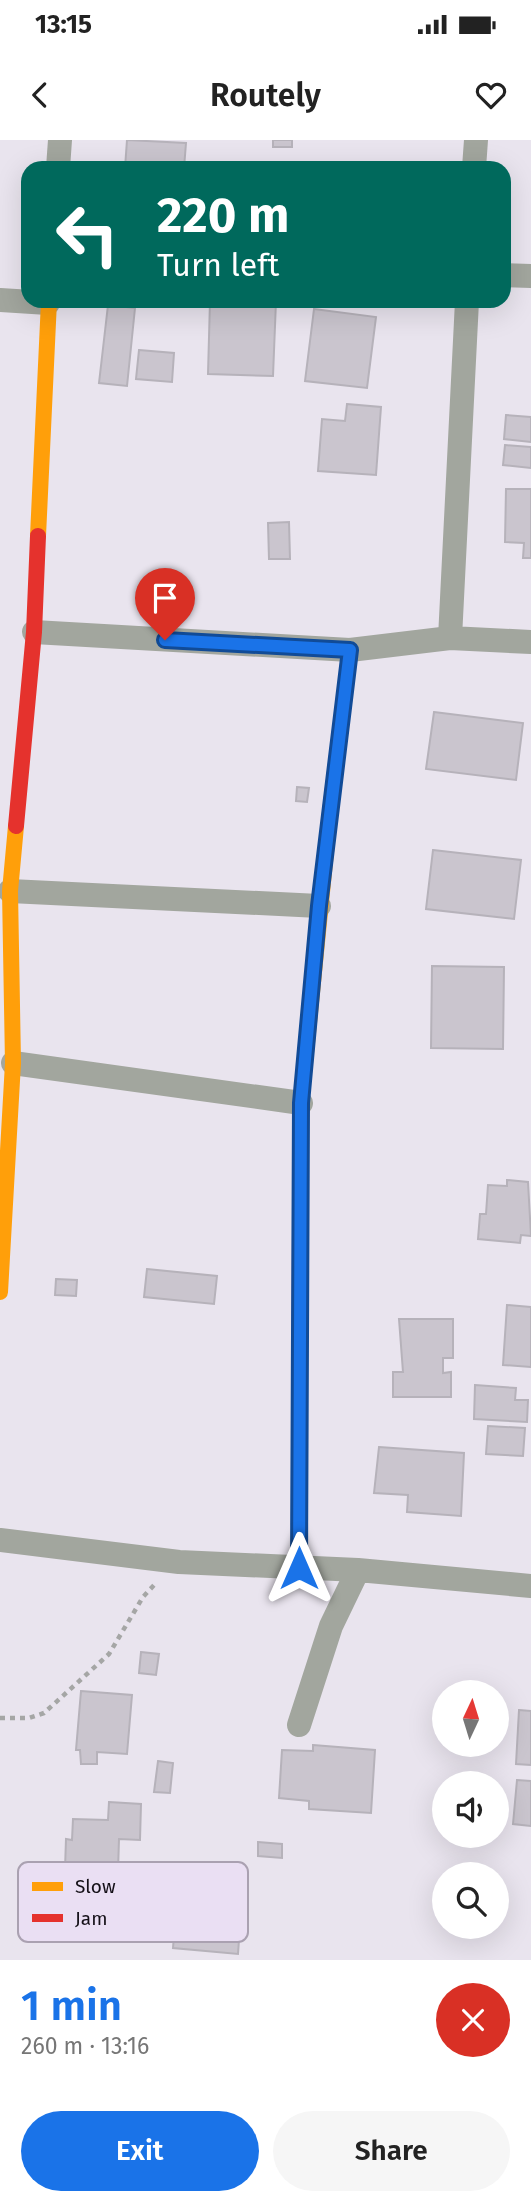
<!DOCTYPE html>
<meta charset="utf-8">
<style>
:root{--surface:#fff;--page:#f6f6f6;--text:#222;--muted:#767676;--accent:#1a73e8}
body{margin:0;font-family:"Fira Sans",sans-serif;background:var(--page);color:var(--text);height:100vh;display:flex;flex-direction:column;font-size:26px;white-space:nowrap}
*{box-sizing:border-box;margin:0}
p{font-size:23px;color:var(--muted)}
.icon{flex:none;width:38px;height:38px;fill:none;stroke:currentColor;stroke-width:2;stroke-linecap:round;stroke-linejoin:round}
.map{position:relative;height:1820px;overflow:hidden}
.drawer{display:flex;flex-direction:column;background:var(--surface);flex:1}
.drawer>*{flex:none}
.top-card{position:absolute;left:21px;top:21px;width:490px;height:147px;border-radius:21px;box-shadow:0 7px 28px #0002;background:#00695c;color:#fff;overflow:hidden}
.needle{width:46px;rotate:4deg}
.buttons{position:absolute;left:432px;top:1540px;display:grid;gap:14px}
.buttons a{display:grid;place-items:center;width:77px;height:77px;border-radius:50%;background:var(--surface);box-shadow:0 7px 28px #0002;font-size:35px}
.pin{position:absolute;display:grid;place-items:center;width:60px;height:60px;color:#fff;margin:-72px -30px;border-radius:50% 50% 50% 0;rotate:-45deg;box-shadow:0 0 7px #0007}
.pin .icon{rotate:45deg}
.me{position:absolute;width:77px;margin:-38px;rotate:0deg;stroke-linejoin:round;filter:drop-shadow(0 0 5px #0008)}
.turn{display:flex;align-items:center;gap:24px;height:147px;padding:0 21px;font-size:32px}
.turn .icon{width:91px;height:91px;stroke-width:2.5}
.turn b{display:block;font-size:49px;line-height:60px}
.round{display:grid;place-items:center;flex:none;width:74px;height:74px;border-radius:37px;background:var(--page)}
.summary{display:flex;align-items:center;justify-content:space-between;height:119px;padding:0 21px}
h1{font-size:42px;font-weight:600;line-height:52px;color:var(--accent)}
.primary-button{display:flex;gap:14px;margin-top:auto;padding:14px 21px}
.primary-button a{flex:1;height:80px;border-radius:42px;background:var(--accent);color:#fff;font-size:28px;font-weight:600;line-height:80px;text-align:center}
.primary-button a+a{background:var(--page);color:var(--text)}
.status{display:flex;justify-content:space-between;align-items:center;height:49px;padding:0 35px;background:var(--surface);direction:ltr}
.status svg{height:19px;fill:currentColor}
header{display:flex;justify-content:space-between;align-items:center;height:91px;padding:0 21px;background:var(--surface);font-size:32px;font-weight:600}
.map>svg:first-child{display:block}
.building{fill:#cac5ce;stroke:#b6b2ba;stroke-width:2}
.lines{fill:none;stroke-linecap:round;stroke-linejoin:round}
.path{stroke:#a5a6a5;stroke-width:4.5;stroke-dasharray:5 5;stroke-linecap:butt}
.street{stroke:#a2a69e;stroke-width:24}
.slow{stroke:#ff9f0a;stroke-width:16}
.jam{stroke:#e5322d;stroke-width:16}
.route-casing{stroke:#114b97;stroke-width:18}
.route{stroke:#1a73e8;stroke-width:12}
.key{fill:#eadff3;stroke:#aaa1b1;stroke-width:2}
.key-label{font-size:19px;fill:#141017}
</style>
<div class="status"><b>13:15</b><svg viewBox="0 0 49 12"><path d="M0 12V9h3v3zM5 12V6h3v6zM10 12V3h3v9zM15 12V0h3v12zM26 1h20v11H26zM47 4h2v5h-2z"/></svg></div>
<header><svg class="icon" aria-label="back" viewBox="0 0 24 24"><path d="M15 5l-7 7 7 7"/></svg>Routely<svg class="icon" aria-label="heart" viewBox="0 0 24 24"><path d="M12 20l-8-8c-3-5 5-10 8-4 3-6 11-1 8 4z"/></svg></header>
<div class="map">
<svg width="531" height="1820" viewBox="0 0 531 1820">
<rect width="100%" height="100%" fill="#e9e4ee"/>
<path class="building" d="M127,0l59,3 -2,25h-59z
M273,0h19v7h-19z
M210,161h66l-3,75 -65,-2z
M108,165l27,3 -8,78 -28,-3z
M314,169l62,8 -9,71 -62,-7z
M139,210l35,3 -2,29 -36,-3z
M347,264l34,3 -5,68 -58,-4 4,-52 23,2z
M506,275l25,2v25l-27,-3z
M505,305l26,2v21l-28,-3z
M506,349h25v69h-8l1,-15 -19,-1z
M289,382l1,37h-21l-1,-36z
M434,572l89,11 -7,57 -90,-11z
M297,647l12,1 -2,14 -11,-1z
M433,710l88,10 -7,59 -88,-10z
M432,826l72,1 -1,82 -72,-1z
M507,1040l21,2 3,54 -10,-1 -1,8 -42,-4 2,-25h6l2,-29 19,1z
M147,1129l70,7 -3,28 -70,-7z
M56,1139l21,1 -1,16 -21,-1z
M507,1165l24,2v60l-28,-2z
M399,1179h54v39h-10v15l8,-1v25h-58v-25h10z
M475,1245l41,3 -1,12h13l-1,22 -53,-3z
M488,1286l37,2 -2,28 -37,-2z
M379,1307l85,6 -3,63 -54,-4 1,-17 -34,-2z
M141,1512l18,2 -3,21 -17,-2z
M81,1551l51,4 -5,59 -30,-2v12h-16l-1,-14h-4z
M519,1570l12,1v54l-15,-1z
M313,1605l62,5 -4,63 -62,-4v-8l-30,-3 3,-48 31,1z
M158,1621l15,2 -3,30 -16,-1z
M517,1640l14,1v45l-18,-2z
M109,1662l32,2 -1,36 -21,-1 -1,32 -53,-2 1,-30 6,1 1,-21 35,1z
M258,1702l24,2v14l-24,-2z
M185,1732l48,5 -2,20 11,1 -4,56 -65,-6 3,-38 5,1z"/>
<g class="lines">
<path class="path" d="M0,1578h29l15,-5 65,-59 34,-57 12,-13"/>
<path class="street" d="M58,28l2,-28
M474,28l2,-28
M504,135l27,1
M0,160l48,3
M34,492l316,18 100,-12 81,4
M450,498l17,-337
M10,751l309,15
M13,923l288,40
M0,1400l179,22 179,8 173,16
M299,1585l32,-99 27,-56"/>
<path class="slow" d="M38,396l11,-235
M300,1093l1,-130 29,-291
M0,1152l13,-229 -3,-172 6,-65"/>
<path class="jam" d="M330,672l20,-162
M16,686l18,-194 4,-96
M299,1428l1,-335"/>
</g>
<g class="lines">
<g class="route-casing">
<path id="route" d="M165,500l185,10 -31,256 -18,197 -2,465"/>
</g>
<use href="#route" class="route"/>
</g>
<rect x="18" y="1722" width="230" height="80" rx="10" class="key"/>
<rect x="32" y="1742" width="31" height="9" fill="#ff9f0a"/>
<rect x="32" y="1774" width="31" height="8" fill="#e5322d"/>
<g class="key-label">
<text x="75" y="1753">Slow</text>
<text x="75" y="1785">Jam</text>
</g>
</svg>
<div class="buttons">
<a><svg class="needle" viewBox="-14 -14 28 28"><path d="M0-13l5 13h-10z" fill="#e53935"/><path d="M0 13l5-13h-10z" fill="#767676"/></svg></a>
<a><svg class="icon" aria-label="sound" viewBox="0 0 24 24"><path d="M4 9h4l5-4v14l-5-4H4zM17 9q2 3 0 6"/></svg></a>
<a><svg class="icon" aria-label="search" viewBox="0 0 24 24"><circle cx="10" cy="10" r="6"/><path d="M15 15l6 6"/></svg></a>
</div>
<div class="pin" style="left:165px;top:500px;background:#d93025"><svg class="icon" aria-label="arrive" viewBox="0 0 24 24"><path d="M6 21V4h12l-3 4 3 4H6"/></svg></div>
<svg class="me" style="left:299px;top:1428px" viewBox="-20 -20 40 40"><path d="M0-17L14 15 0 8-14 15z" fill="#1a73e8" stroke="#fff" stroke-width="4"/></svg>
<div class="top-card">
<div class="turn"><svg class="icon" aria-label="left" viewBox="0 0 24 24"><path d="M17 20v-9H6M10 6l-5 5 5 5"/></svg><div><b>220 m</b>Turn left</div></div>
</div>
</div>
<section class="drawer">
<div class="summary"><div><h1>1 min</h1><p>260 m · 13:16</p></div><a class="round" style="background:#d93025;color:#fff"><svg class="icon" aria-label="close" viewBox="0 0 24 24"><path d="M6 6l12 12M18 6L6 18"/></svg></a></div>
<div class="primary-button"><a>Exit</a><a>Share</a></div>
</section>
